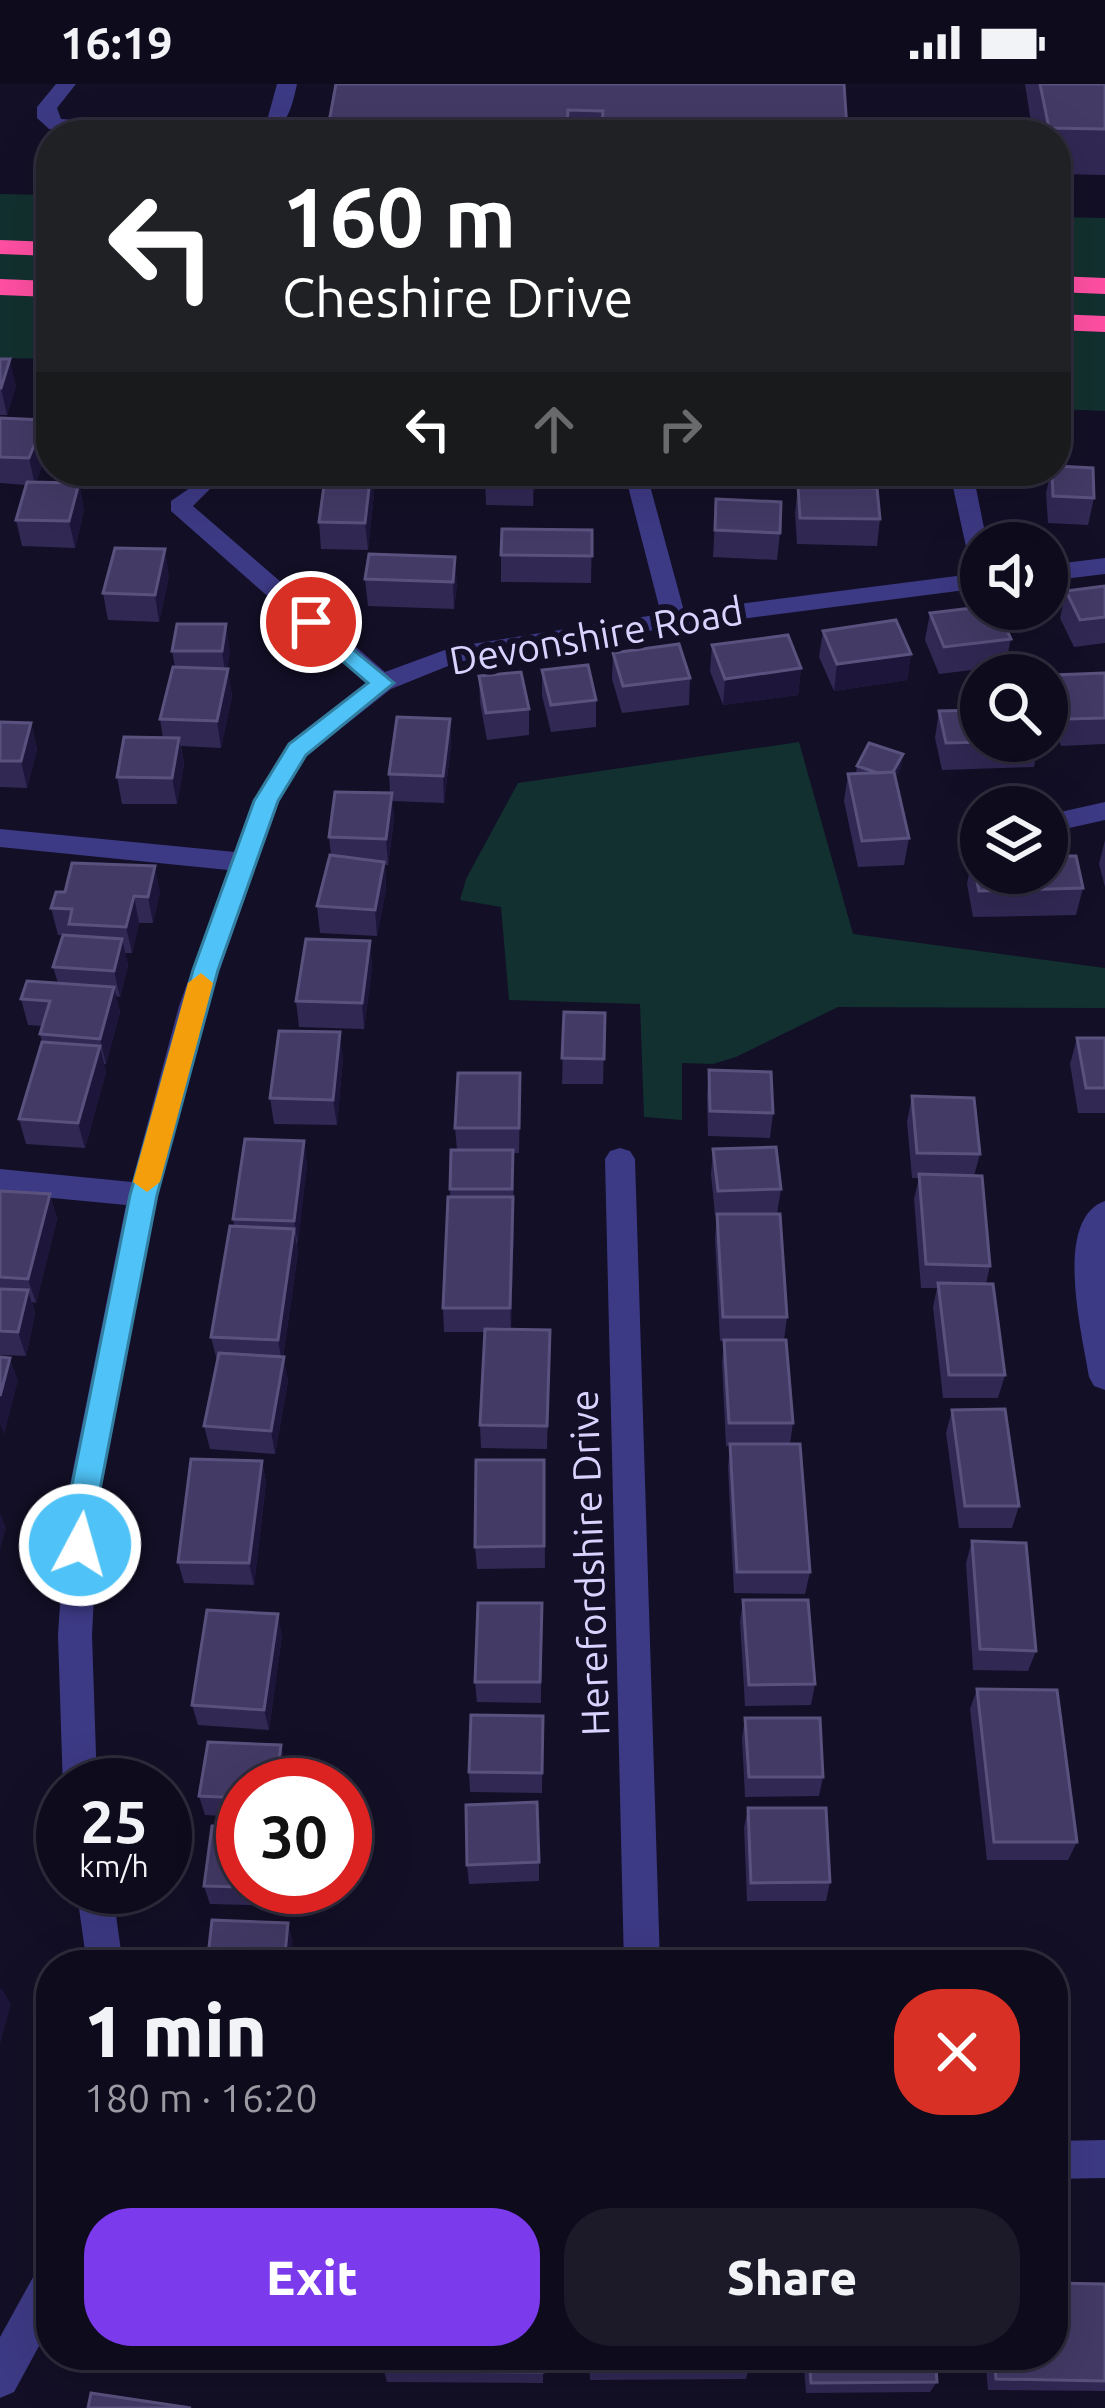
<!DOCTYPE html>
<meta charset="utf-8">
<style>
:root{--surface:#0e0b1c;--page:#1c1929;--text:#f1f3f6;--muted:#9b9ba3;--line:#2e2b3b;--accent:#7c3aed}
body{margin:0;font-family:Ubuntu,sans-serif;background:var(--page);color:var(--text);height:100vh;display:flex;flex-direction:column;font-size:45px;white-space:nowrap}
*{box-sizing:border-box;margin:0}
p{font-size:39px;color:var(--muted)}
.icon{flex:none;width:66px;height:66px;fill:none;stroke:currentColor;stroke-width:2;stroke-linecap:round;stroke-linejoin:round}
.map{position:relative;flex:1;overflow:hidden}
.sheet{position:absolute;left:36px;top:1866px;width:1032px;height:420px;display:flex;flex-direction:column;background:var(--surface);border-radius:48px;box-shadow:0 12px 48px #0002,0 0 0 3px var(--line)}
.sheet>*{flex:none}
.banner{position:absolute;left:36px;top:36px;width:1035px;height:366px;border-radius:48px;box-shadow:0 12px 48px #0002,0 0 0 3px var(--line);background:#202124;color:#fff;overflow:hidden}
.buttons{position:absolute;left:960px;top:438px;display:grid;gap:24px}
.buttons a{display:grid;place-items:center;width:108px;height:108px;border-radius:50%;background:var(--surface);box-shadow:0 12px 48px #0002,0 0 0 3px var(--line);font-size:60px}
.speed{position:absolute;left:36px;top:1674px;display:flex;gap:24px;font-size:60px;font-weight:700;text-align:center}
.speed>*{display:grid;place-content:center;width:156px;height:156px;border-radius:50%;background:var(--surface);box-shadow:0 12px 48px #0002,0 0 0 3px var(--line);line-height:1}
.speed small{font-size:30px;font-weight:400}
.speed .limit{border:18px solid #d22;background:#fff;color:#111}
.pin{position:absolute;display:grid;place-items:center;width:102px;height:102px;color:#fff;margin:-51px;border:6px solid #fff;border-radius:50%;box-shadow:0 3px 12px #0007}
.me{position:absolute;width:132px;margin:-66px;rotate:6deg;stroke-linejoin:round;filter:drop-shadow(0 0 9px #0008)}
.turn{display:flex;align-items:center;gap:42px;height:252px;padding:0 48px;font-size:54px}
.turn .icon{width:156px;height:156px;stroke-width:2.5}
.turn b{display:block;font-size:84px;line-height:102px}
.lanes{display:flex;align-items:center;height:114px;padding:0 48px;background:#0003;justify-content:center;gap:60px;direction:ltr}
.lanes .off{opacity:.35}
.round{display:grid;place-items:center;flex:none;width:126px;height:126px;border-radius:48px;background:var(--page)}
.head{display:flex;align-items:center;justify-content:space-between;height:204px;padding:0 48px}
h1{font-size:72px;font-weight:800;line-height:90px}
.action{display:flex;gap:24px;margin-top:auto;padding:24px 48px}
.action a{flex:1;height:138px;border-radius:48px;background:var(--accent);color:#fff;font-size:48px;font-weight:800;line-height:138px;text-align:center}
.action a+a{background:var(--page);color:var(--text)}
.status{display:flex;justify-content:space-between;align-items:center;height:84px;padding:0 60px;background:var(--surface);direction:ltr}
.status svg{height:33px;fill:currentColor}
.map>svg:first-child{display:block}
.green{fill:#12302f}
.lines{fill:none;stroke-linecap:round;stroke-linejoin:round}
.service{fill:#3d3a85;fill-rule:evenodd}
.minor{fill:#3d3a85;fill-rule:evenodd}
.motorway{fill:#ff4fa3;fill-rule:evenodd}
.wall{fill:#312854}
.shaded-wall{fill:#1d163a}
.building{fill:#433a66;stroke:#5a527e;stroke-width:3}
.route{fill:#4fc3f7;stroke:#337fa1;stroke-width:3}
.slow{fill:#f59e0b}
.labels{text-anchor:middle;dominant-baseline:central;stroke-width:12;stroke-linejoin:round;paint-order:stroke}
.street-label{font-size:39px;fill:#d9d4ff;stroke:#130f26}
</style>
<div class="status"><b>16:19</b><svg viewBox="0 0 49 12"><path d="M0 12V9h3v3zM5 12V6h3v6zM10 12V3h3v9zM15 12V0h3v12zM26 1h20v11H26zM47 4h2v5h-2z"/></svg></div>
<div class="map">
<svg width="1105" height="2324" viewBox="0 0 1105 2324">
<rect width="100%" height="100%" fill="#130f26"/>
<path class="green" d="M0,110l51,1v164l-51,-1z
M1056,133l49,1v193l-49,-2z
M799,658l54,192 252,34v40l-267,-1 -102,50 -23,7 -31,-1v57l-38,-3 -4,-113 -131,-4 -8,-93 -41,-7 6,-21 52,-96z"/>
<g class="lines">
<path class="service" d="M56,0h20l-19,24 4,11 160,10 10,6 -182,-6 -12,-11v-11z
M277,0h20c-9,43 -17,51 -60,51l31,-18z"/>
<path class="minor" d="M624,387h22l38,140 288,-37 -21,-96 -20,-7 99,1 -11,7 -45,-1 13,65h-6v45l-425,55 -98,19 -67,27 -84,66 -28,46 -72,205 -49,189 -59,305 -7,135 5,150 -34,4 -5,-154 9,-135 59,-295 -126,-12v-24l132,13 47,-176 49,-136 -228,-23v-18l235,23 18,-51 36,-58 77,-60 -195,-172v-10l29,-20 11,7 -18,18 192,166 68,-25 208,-33z
M1105,474v16l-58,7v-16z
M1105,718v18l-58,13v-18z
M620,1064l10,3 5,8 25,806h-36l-19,-806 5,-8z
M1105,1117v189l-11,-4 -5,-9c-6,-40 -37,-158 16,-176z
M76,1803h36l11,78h-36z
M1105,2056v38l-52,1v-38z
M51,2180v60l-37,68 -14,6v-61l37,-67z"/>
<path class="motorway" d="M0,156l51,2v14l-51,-2z
M1056,192l49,2v16l-49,-2z
M0,195l51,2v16l-51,-2z
M1056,230l49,2v16l-49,-2z"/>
</g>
<path class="wall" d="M336,0l511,45v6h-517l-1,-13z
M1025,0h80v91l-49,-1v-39h-23z
M0,275l16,27 -9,29h-7z
M0,334l49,29 -13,35 43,1 5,27 -9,38 -53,-2 -6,-26 10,-35 -26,-2z
M536,387l-3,35 -47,-1 -1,-27z
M694,387h50l-1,3 -49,-1z
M1051,387h5l38,27 -6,27 -40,-2 -2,-30z
M798,402l82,33 -3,27 -80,-2 -2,-31z
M374,410l-6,56 -47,-1 -2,-27z
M716,415l64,34 -3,27 -64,-3z
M592,446l-1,53 -90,-1v-27z
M369,470l88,30 -3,25 -86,-3 -3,-27z
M169,492l-10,46 -51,-2 -5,-27z
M1105,502v57l-31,4 -14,-29 6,-27z
M930,529l81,26 -6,27 -66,8 -14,-34z
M823,547l88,23 -4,26 -73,11 -15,-34z
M712,561l89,23 -3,27 -75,10 -13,-34z
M172,567h58l-3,18 5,27 -11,52 -40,-2 3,18 -7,40h-55l-5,-27 46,-39 -3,-19 15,-52z
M613,569l77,25 -1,27 -67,8 -10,-34z
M542,586l54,30v27l-45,5 -9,-36z
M1105,589v71l-44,2 -13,-44 5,-27z
M479,592l50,33v26l-42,5 -7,-37z
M939,627l100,30 -5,26 -92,3 -7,-32z
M450,635l1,26 -7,58 -52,-2 2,19 -6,45h-3l1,24 -9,47 -57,-3 -3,-27 14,-51 -2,-18 61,-44 -1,-19z
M0,638l31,1 6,26 -10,39 -27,-1z
M857,682l44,2 -6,10 14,60 -5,27 -46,2 -14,-66 4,-27h8z
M1105,756v47l-6,-23z
M972,774l111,30 -7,27 -103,2 -6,-33z
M160,808l-7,31h-14l-7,30h-7l3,12 -8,32 -4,-1 4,16 -14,52h-2l2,8 -21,76 -59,-4 -7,-25 23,-77 -2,-8 3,-8 -15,-1 -7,-26 37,-16 -5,-16 18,-32h-13l-7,-27z
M370,857l2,26 -8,62 -65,-2 -3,-26z
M564,928l41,1 -2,71h-41z
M1077,954h28v75h-27l-8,-49z
M343,974l-6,67 -63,-1 -4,-26z
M709,986l64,43 -3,25 -62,-2 -1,-41z
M912,1012l68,58 -6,22 16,90 -4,18 19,91 -7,23h-55l-10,-91 4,-19h-16l-7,-89 5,-21h-7l-5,-56z
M520,1015l-1,54h-6l1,69 -3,107 39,1 -3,119 -66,-1 -1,-23 5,-93h-41l-1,-24 7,-111 1,-47h6l-2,-22z
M304,1057l3,24 -10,80 1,8 -15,104 5,24 -13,73 -65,-5 -6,-23 13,-65 -6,-24 23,-111 -1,-7z
M713,1065l68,40 -4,25 10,103 -3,23 9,83 -3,21 20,128 -5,22 -71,-1 -6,-126 2,-21h-4l-4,-83 2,-22h-4l-5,-103 2,-23h-2l-4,-41z
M0,1107l50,3 7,25 -21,84 -4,-1 3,12 -9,42 -26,-1z
M952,1326l67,96 -7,22h-53l-13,-95z
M544,1376l1,108 -68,1 -2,-22z
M262,1377l4,22 -12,102 -70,-2 -6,-21z
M972,1457l64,110 -8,20 -55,-1 -7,-107z
M743,1516l72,84 -4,21 -66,1 -5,-85z
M542,1519l-1,100 -64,-1 -2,-20z
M282,1551l-13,95 -71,-5 -6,-20z
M977,1605l100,153 -9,18h-81l-17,-151z
M543,1632l-1,77 -72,-1 -1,-20z
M745,1634l78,59 -4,19 -74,1 -3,-59z
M281,1661l4,20 -42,20v32l-38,-2 -6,-19z
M748,1724l82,74 -4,19h-79l-3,-74z
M539,1778v19l-70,3 -2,-19z
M204,1802l82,1 -2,19 -74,-2z
M1053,1888l13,81 -10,16h-3z
M1105,2200v107l-117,-1 -3,-35h68z
M161,2271h93l-4,17 -85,-12z
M543,2271v28l-156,-1 -3,-11z
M589,2271h160v13l-3,11 -156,1z
M803,2271h132l2,27 -7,10 -124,1z"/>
<path class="shaded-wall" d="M10,275l6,27 -9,29 -6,-27z
M44,336l5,27 -14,38 -6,-27z
M372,387l2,23 -6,56 -3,-27z
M533,387h3l-3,35z
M79,399l5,27 -9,38 -6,-27z
M165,465l4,27 -10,46 -4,-27z
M455,473l2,27 -3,25 -1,-27z
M226,540l4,27 -4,27 -4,-27z
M911,570l-4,26 -73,11 3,-27z
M801,584l-3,27 -75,10 2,-26z
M228,585l4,27 -11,52 -4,-27z
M450,635l1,26 -7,58 -1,-27z
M31,639l6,26 -10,39 -6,-27z
M179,654l5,26 -7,40 -5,-26z
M903,670l-2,14 -13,22 2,-13z
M392,709l2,27 -6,45 -2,-26z
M384,778l2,27 -9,47 -2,-26z
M155,782l5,26 -7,31 -5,-26z
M134,812l5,27 -7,30 -6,-26z
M122,855l6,26 -8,32 -6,-26z
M370,857l2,26 -8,62 -2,-26z
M114,903l6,25 -14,52 -6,-25z
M340,948l3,26 -6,67 -4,-25z
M100,962l6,26 -21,76 -7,-25z
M304,1057l3,24 -9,80 -4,-24z
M50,1110l7,25 -21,84 -8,-24z
M513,1113l1,25 -3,110 -1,-24z
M294,1145l4,24 -16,110 -4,-23z
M28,1206l7,24 -9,42 -8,-24z
M284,1273l4,24 -13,73 -4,-23z
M10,1274l8,23 -14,54 -4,-11v-28z
M262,1377l4,22 -12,102 -5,-22z
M0,1429l6,15 -6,22z
M278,1530l4,21 -13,95 -5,-20z
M281,1661l4,20 -2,20h-7z
M280,1803h6l-2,19z
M288,1839l5,18 -3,24h-6z
M1,1903l10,17 -11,40v-54z
M246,2271h8l-4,17 -6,-11z"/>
<path class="building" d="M336,0h508l3,45 -245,-4 1,-14 -35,-1 -1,16 -238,-4z
M1040,0h65v45l-56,-1z
M0,275h10l-9,29h-1z
M0,334l44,2 -15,38 -29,-1z
M1056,382l37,2 1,30 -41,-2 -1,-25h4z
M326,387h45l-6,52 -46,-1z
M486,387h47v8l-48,-1z
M27,398l52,1 -10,38 -53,-1z
M798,402l79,2 3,31 -80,-1z
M716,415l65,3 -1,31 -65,-3z
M502,445l90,1v26l-91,-1z
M115,464l50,1 -10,46 -52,-2z
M369,470l86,3 -2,25 -88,-3z
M1105,502v31l-25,3 -14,-29z
M981,523v2h16l14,30 -67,8 -14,-34z
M896,536l15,34 -74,10 -14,-33z
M177,540h49l-4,27h-50z
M788,551l13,33 -76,11 -13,-34z
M679,560l11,34 -67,8 -10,-33z
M588,581l8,35 -45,5 -9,-35z
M173,583l55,2 -11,52 -57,-2z
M521,588l8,37 -43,4 -7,-37z
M1105,589v45l-38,1 -14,-44z
M981,626v31h43l-78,2 -7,-32z
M397,633l53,2 -7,57 -54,-2z
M0,638l31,1 -10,38h-21z
M124,653l55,1 -7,40 -55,-1z
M869,659l34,11 -10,18 -15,1 -21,-7z
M894,688l15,66 -47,3 -14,-67z
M335,708l57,1 -6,46 -57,-2z
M330,771l54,7 -9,48 -58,-4z
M1047,772h29l7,32 -104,3 -7,-33 9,-1v16h66z
M72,779l83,3 -7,31 -14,-1 -8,31 -57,-3 3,-15 -21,-1 5,-16h9z
M63,851l59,4 -8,32 -61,-4z
M306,855l64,2 -8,62 -66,-2z
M27,897l87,6 -14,52 -60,-5 10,-33 -29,-2z
M564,928l41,1 -1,46 -42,-1z
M279,947l61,1 -7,68 -63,-2z
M1077,954h28v50h-19z
M42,958l58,4 -22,77 -59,-4z
M709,986l62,2 2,41 -63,-2z
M458,989h62l-1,55h-64z
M912,1012l62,2 6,56 -63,-1z
M245,1055l59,2 -10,80 -61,-2z
M776,1063l5,42 -63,2 -5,-42z
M451,1066h62l-1,39h-62z
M919,1090l63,2 8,90 -64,-2z
M0,1107l50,3 -22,85 -28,-2z
M448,1113h65l-3,111h-67z
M717,1130h63l7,103h-64z
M230,1142l64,3 -16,111 -67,-3z
M938,1199l55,1 12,91h-56z
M0,1205l28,1 -10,42 -18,-1z
M485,1245l65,1 -3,96 -67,-1z
M724,1256h62l7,83h-64z
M219,1269l65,4 -13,74 -67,-5z
M0,1273l10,1 -10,38z
M1005,1325l14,97h-54l-13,-96z
M730,1360h70l10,128h-73z
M191,1375l71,2 -13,102 -71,-1z
M476,1376h68v86l-69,1z
M972,1457l54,2 10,108 -56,-2z
M743,1516h65l7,84 -66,1z
M478,1519h64l-2,79h-65z
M207,1526l71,4 -14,96 -72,-5z
M977,1605l80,1 20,152h-83z
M471,1631l72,1 -1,57 -73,-1z
M745,1634h75l3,59h-74z
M208,1658l73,3 -5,40h-33v13l-44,-2z
M537,1718l2,60 -72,3 -1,-60z
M748,1724h78l4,74 -79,1z
M212,1742l31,1v60l-39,-1z
M212,1836l76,3 -4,42h-77z
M1053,1888h3l10,81h-13z
M1053,2199l52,1v97l-109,-2 -2,-24h59z
M202,2271h44l-2,6z
M385,2271h158v17l-159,-1z
M590,2271h159v13l-159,1z
M809,2271h126l2,27 -126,1z
M91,2309l100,15h-103z"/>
<path class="route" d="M311,531l83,68 -88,72 -28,46 -60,169 -61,225 -59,305 -7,54 -11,4 -10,-4 -5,-9 4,-45 61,-305 63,-225 61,-169 35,-57 79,-61 -65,-56 -3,-5z"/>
<path class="slow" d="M201,889l12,10 -53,199 -13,10 -14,-10 55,-199z"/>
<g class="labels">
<g class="street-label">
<text transform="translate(596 551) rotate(-10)">Devonshire Road</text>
<text transform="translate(589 1479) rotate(-92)">Herefordshire Drive</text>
</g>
</g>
</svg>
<div class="buttons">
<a><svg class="icon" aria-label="sound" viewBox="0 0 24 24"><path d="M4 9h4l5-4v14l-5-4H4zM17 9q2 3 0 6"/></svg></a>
<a><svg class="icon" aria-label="search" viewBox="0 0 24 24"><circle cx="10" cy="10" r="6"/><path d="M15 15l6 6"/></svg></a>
<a><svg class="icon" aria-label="layers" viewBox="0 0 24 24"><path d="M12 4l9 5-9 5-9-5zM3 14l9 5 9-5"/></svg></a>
</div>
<div class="speed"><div>25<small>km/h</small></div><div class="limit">30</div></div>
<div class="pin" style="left:311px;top:538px;background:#d93025"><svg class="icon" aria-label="arrive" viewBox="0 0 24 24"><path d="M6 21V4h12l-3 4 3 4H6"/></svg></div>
<svg class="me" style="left:80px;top:1461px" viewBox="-20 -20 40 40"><circle r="17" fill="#4fc3f7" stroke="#fff" stroke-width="3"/><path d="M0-11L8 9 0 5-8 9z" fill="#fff"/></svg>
<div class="banner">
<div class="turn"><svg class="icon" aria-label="left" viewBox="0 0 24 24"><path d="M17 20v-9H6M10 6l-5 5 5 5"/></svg><div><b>160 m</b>Cheshire Drive</div></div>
<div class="lanes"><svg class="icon" aria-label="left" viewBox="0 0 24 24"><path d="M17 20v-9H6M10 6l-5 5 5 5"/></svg><svg class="icon off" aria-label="ahead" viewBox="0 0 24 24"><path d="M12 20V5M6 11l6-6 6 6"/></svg><svg class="icon off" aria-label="right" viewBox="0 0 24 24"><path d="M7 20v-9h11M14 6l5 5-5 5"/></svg></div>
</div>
<section class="sheet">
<div class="head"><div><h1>1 min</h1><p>180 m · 16:20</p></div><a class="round" style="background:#d93025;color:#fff"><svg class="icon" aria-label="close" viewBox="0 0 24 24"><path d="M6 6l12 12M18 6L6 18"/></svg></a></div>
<div class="action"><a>Exit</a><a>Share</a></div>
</section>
</div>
